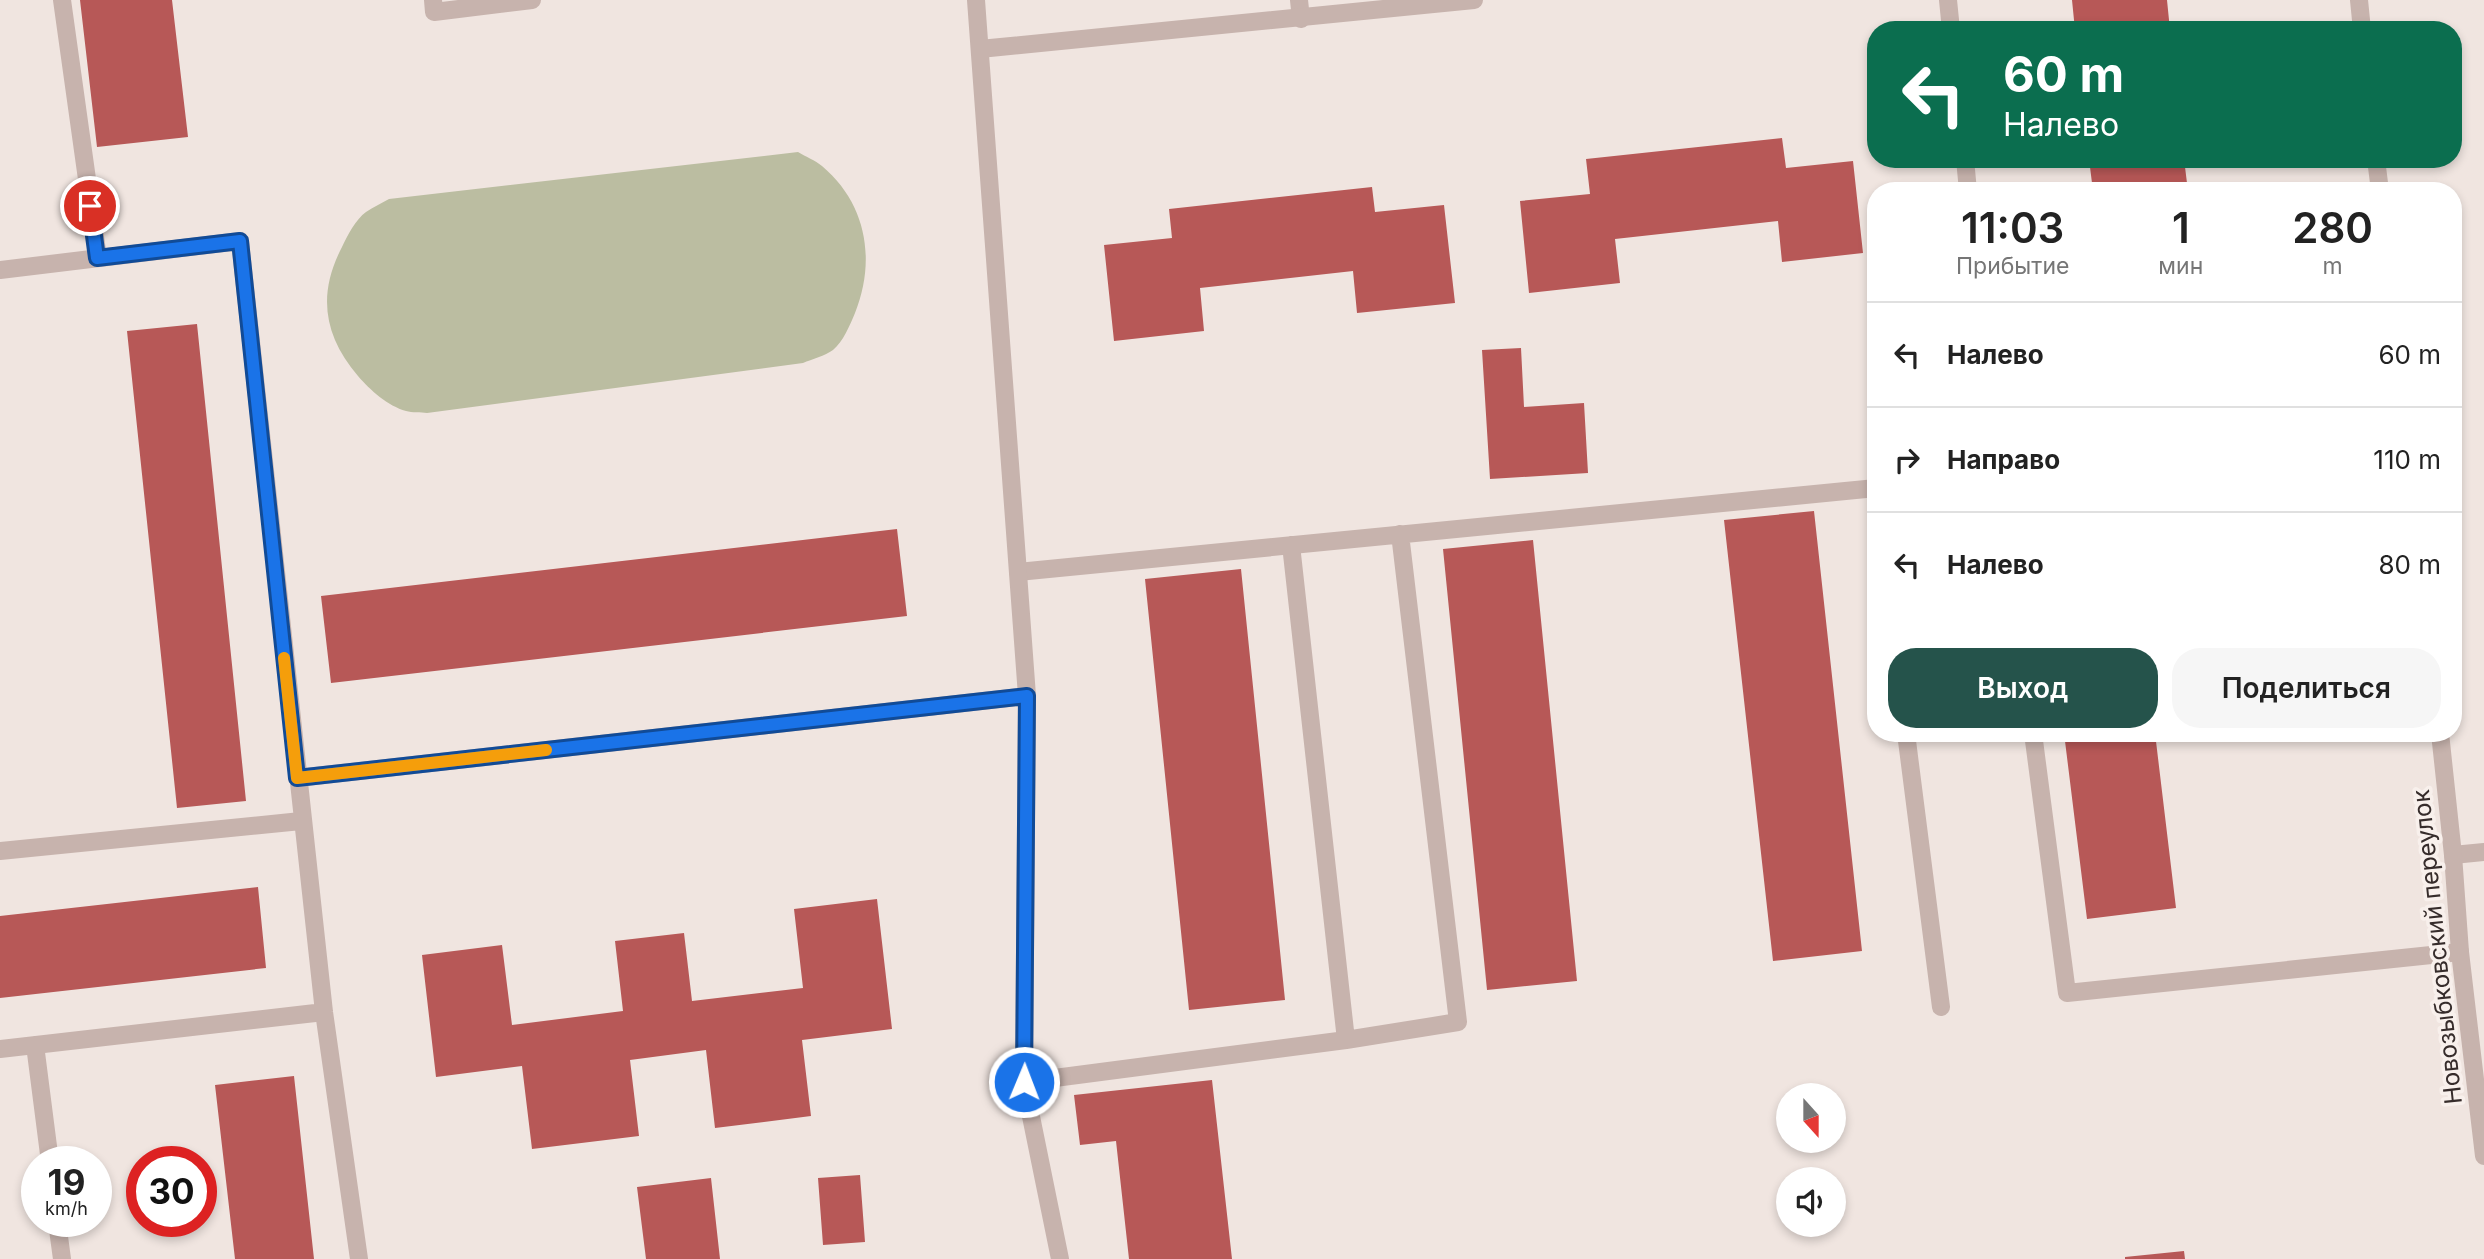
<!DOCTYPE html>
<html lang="ru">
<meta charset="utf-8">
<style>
:root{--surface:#fff;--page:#f6f6f6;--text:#222;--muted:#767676;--line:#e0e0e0;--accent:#25534b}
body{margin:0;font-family:Inter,sans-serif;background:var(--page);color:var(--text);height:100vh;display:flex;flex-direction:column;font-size:26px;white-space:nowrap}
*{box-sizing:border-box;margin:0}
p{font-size:23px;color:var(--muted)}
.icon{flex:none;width:38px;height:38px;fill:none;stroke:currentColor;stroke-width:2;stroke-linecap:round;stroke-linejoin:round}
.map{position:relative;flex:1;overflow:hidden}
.side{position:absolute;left:1867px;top:182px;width:595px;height:560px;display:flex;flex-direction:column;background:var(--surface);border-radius:28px;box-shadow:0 4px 10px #0003}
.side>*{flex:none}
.hud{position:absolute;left:1867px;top:21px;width:595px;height:147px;border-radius:28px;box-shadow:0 4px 10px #0003;background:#0b6e4f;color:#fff;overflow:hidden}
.needle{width:46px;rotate:159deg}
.buttons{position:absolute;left:1776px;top:1083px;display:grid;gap:14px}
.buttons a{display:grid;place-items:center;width:70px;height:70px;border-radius:50%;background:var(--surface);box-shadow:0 4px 10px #0003;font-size:35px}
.speed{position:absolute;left:21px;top:1146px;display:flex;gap:14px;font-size:35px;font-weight:700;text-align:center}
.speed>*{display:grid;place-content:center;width:91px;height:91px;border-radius:50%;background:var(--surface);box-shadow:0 4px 10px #0003;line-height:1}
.speed small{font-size:18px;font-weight:400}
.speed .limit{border:10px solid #d22;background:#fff;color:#111}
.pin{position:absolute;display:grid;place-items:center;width:60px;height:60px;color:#fff;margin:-30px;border:4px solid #fff;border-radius:50%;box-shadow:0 2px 7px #0007}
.me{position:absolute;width:77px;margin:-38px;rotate:1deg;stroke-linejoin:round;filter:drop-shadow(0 0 5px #0008)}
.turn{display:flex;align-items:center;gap:24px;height:147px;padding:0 21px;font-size:32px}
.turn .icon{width:91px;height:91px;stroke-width:2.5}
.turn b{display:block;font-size:49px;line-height:60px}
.eta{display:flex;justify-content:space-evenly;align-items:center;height:119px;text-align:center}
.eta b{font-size:42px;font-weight:600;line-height:49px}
.primary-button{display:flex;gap:14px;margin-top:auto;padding:14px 21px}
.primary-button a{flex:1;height:80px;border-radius:28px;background:var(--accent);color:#fff;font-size:28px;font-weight:600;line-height:80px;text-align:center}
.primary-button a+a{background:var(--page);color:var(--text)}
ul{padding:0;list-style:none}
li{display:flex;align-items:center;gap:21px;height:105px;padding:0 21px;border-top:2px solid var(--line)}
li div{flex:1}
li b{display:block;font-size:26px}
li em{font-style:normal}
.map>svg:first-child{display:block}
.green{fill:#bbbda1}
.building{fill:#b75857}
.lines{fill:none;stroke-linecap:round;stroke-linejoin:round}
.lane{stroke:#c7b3ad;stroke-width:18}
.street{stroke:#c7b3ad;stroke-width:18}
.route-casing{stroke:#114b97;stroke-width:18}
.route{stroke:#1a73e8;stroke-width:12}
.slow{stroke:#f59e0b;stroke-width:12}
.labels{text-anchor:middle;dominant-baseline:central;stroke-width:7;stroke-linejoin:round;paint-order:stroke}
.street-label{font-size:24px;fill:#362c2b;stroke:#f8f0ec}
</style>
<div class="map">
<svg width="2484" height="1259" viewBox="0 0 2484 1259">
<rect width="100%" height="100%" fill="#f0e5e0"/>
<path class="green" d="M798,152c8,5 17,8 24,14 45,38 54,94 33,147 -5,12 -12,29 -22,37 -8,6 -21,9 -30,13l-376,50c-6,-1 -15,0 -21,-2 -18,-5 -36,-21 -48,-35 -34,-40 -41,-81 -16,-129 5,-11 14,-28 24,-35 7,-5 16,-9 23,-13z"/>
<path class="building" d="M80,0h92l16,137 -91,10z
M2072,0h95l3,30h-95z
M1782,138l4,30 67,-7 10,92 -81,9 -4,-41 -163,18 5,44 -91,10 -9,-92 70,-7 -4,-35z
M2089,159h95l4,32h-95z
M1372,187l3,25 69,-7 11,98 -98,10 -4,-42 -153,17 4,43 -90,10 -10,-96 68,-7 -3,-29z
M197,324l49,477 -69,7 -50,-477z
M1521,348l3,59 60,-4 4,70 -98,6 -8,-129z
M1814,511l48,440 -89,10 -49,-441z
M897,529l10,87 -576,67 -10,-87z
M1533,540l44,441 -90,9 -44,-441z
M1241,569l44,431 -96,10 -44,-431z
M2064,733h91l21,175 -89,11z
M258,887l8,81 -266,30v-82z
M877,899l15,130 -90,11 9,76 -96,12 -9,-78 -76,10 9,76 -107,13 -10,-83 -86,11 -14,-122 80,-10 10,80 111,-14 -8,-70 69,-8 8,68 111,-13 -9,-79z
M294,1076l20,183h-79l-20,-174z
M1212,1080l20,179h-103l-13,-118 -36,4 -6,-50z
M860,1175l5,67 -42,3 -5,-67z
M711,1178l9,81h-74l-9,-72z
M2184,1251l1,8h-60v-2z"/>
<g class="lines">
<path class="lane" d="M62,0l36,258
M433,0l1,12 98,-12
M1299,0l2,19
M1948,0l3,30
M1965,159l3,32
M240,241l84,771 35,247
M1291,545l55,495
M1018,572l858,-84
M1906,733l35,274
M2033,733l34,260 393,-41
M0,851l301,-30
M2453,855l31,-3
M35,1045l15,117
M0,1049l324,-37
M1024,1082l322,-42 112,-18 -58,-488
M57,1222l5,37"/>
<path class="street" d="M976,0l51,696 -3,386 36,177
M2359,0l3,30
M980,49l494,-49
M2376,159l4,32
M0,270l240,-29
M2440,733l13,122 7,97 24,204
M297,778l730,-82"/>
</g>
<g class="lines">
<g class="route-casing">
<path id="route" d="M90,206l7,52 143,-17 57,537 730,-82 -3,386"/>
</g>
<use href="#route" class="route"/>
<path class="slow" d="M284,658l13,120 249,-28"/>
</g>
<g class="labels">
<g class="street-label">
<text transform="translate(2437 947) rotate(-96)">Новозыбковский переулок</text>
</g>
</g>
</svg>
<div class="buttons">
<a><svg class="needle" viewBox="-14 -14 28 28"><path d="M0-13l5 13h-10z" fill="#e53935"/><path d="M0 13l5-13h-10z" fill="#767676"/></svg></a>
<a><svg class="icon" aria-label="sound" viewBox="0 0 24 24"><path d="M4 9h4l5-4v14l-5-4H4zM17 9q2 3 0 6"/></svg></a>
</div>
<div class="speed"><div>19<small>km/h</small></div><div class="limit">30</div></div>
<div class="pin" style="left:90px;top:206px;background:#d93025"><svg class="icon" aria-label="arrive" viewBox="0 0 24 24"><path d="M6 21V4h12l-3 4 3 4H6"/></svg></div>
<svg class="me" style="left:1024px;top:1082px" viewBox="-20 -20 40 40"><circle r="17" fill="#1a73e8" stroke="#fff" stroke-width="3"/><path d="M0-11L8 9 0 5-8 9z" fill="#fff"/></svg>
<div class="hud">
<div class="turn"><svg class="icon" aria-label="left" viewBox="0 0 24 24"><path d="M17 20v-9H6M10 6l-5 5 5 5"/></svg><div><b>60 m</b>Налево</div></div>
</div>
<section class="side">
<div class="eta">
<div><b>11:03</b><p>Прибытие</p></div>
<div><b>1</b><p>мин</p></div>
<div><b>280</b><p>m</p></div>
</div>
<ul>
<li><svg class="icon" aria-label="left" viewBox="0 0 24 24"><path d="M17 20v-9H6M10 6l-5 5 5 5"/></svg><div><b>Налево</b></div><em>60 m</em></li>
<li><svg class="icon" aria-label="right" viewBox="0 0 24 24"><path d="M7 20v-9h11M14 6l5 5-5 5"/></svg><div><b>Направо</b></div><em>110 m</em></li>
<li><svg class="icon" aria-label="left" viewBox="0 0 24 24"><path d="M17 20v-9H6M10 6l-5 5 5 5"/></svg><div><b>Налево</b></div><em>80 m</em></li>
</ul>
<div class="primary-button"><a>Выход</a><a>Поделиться</a></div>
</section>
</div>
